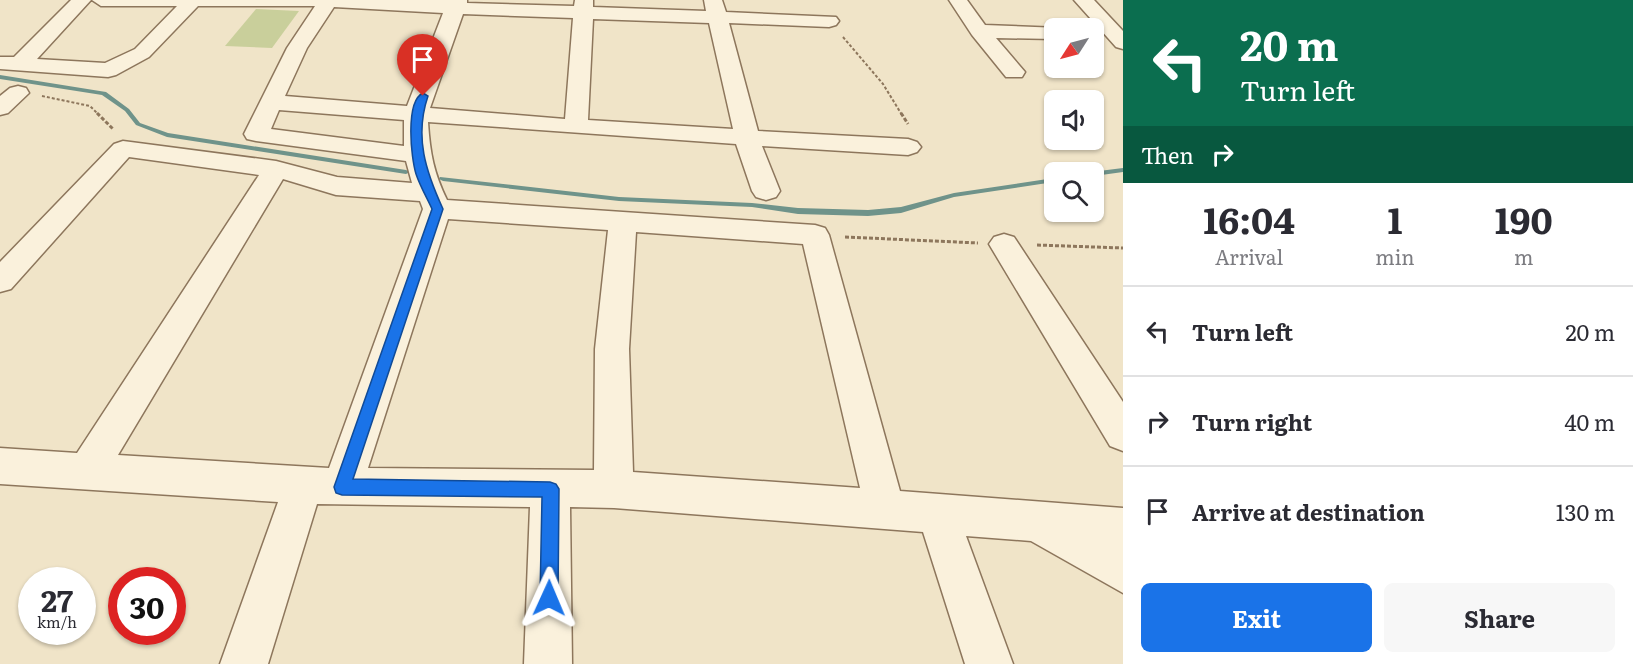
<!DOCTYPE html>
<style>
:root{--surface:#fff;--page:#f7f7f7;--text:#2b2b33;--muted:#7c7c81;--line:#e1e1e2;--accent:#1a73e8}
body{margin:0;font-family:Literata,serif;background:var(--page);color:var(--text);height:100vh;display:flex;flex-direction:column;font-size:22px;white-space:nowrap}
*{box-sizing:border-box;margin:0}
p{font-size:20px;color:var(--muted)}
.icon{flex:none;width:33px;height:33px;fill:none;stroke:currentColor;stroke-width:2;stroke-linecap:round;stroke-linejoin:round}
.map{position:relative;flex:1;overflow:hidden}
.panel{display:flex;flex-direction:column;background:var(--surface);width:510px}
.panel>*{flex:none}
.top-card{background:#0b6e4f;color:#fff;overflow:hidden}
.needle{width:39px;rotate:234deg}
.buttons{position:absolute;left:1044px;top:18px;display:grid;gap:12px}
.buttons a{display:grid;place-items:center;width:60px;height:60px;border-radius:9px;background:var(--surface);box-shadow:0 2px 4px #0004;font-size:30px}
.speed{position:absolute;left:18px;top:567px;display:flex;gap:12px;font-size:30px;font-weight:700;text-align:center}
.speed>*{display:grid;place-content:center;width:78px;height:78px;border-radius:50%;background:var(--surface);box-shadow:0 2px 4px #0004;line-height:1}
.speed small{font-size:15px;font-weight:400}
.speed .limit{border:9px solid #d22;background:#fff;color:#111}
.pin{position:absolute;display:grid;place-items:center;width:51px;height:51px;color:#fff;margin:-62px -26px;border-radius:50% 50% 50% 0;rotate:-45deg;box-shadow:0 0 6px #0007}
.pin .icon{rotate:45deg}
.me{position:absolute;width:66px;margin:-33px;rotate:1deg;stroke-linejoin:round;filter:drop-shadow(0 0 4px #0008)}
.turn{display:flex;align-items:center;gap:21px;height:126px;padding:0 18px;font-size:27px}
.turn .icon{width:78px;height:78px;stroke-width:2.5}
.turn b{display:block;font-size:42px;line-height:51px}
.then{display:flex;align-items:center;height:57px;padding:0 18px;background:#0003;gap:12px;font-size:22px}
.eta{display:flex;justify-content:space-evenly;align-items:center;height:102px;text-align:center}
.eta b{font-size:36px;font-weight:700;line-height:42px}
.action{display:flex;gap:12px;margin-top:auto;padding:12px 18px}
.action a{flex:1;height:69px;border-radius:9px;background:var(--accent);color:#fff;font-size:24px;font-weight:700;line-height:69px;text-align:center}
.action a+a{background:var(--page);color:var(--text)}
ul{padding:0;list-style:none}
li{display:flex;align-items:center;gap:18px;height:90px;padding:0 18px;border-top:2px solid var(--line)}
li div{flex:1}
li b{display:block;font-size:22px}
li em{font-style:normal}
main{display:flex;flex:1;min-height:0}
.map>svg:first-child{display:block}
.green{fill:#c9cf9b}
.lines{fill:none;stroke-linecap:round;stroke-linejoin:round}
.stream{fill:#6f938a;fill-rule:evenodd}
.minor-casing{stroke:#8d765c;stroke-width:3}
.path-far1{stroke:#8d765c;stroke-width:2;stroke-dasharray:3 2;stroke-linecap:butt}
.path{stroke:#8d765c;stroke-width:3;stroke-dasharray:4 2;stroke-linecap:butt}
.minor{fill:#faf1dc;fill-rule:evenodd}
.route{fill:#1a73e8;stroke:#114b97;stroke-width:1.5}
</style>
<main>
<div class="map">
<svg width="1123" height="664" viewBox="0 0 1123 664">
<rect width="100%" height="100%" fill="#f0e4c8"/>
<path class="green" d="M256,9l43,2 -27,37 -47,-2z"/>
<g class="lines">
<path class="stream" d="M0,75l106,17 23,17 11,14 28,10 238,37 4,2 -4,2 -239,-37 -31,-12 -11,-14 -23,-16 -102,-16z
M1123,168v4l-29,4v-4h-3z
M440,177l179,20 133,6 46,5 70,2 33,-3 53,-14 100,-15v4l-100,15 -53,16 -33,3 -70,-2 -46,-7 -133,-6 -176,-20 -4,-2z"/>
<g class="minor-casing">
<path id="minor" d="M71,0h20l-54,59 68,4 30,-14 42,-43h-76l-9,-6h375v3l107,3 1,-6h18v7l113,4 -2,-11h18l4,12 110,5 3,4 -3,4 -7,2 -100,-4 29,108 150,8 9,3 4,5 -4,5 -9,3 -146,-9 18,45 -4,6 -10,3 -10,-3 -4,-6 -16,-47 -308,-22c2,32 6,51 19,78l368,25 10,3 4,7 71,256 223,17v85l-92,-52 -65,-5 47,128h-48l-42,-132 -309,-24 -44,-1 2,157h-48l6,-157 -213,-3 -49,160h-48l58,-162 -278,-18v-36l77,5 182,-278 -130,-18 -118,132 -11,3v-30l114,-118 9,-3 153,20 61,16 75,6 -6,-22 -150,-20 -9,-2 -3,-5 43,-86 28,-42h-117l-49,51 -33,18 -8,2 -108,-8v-12h14zM334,7l109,6 -36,93 -122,-10 22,-48zM463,14l110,4 -8,101 -135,-11zM593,19l116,4 24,106 -145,-9zM279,110l125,10v26l-133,-17zM283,179l53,16 84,6 3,8 -94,259 -211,-13zM448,219l160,11 -13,119 -1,121 -226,-2zM636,232l167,12 57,244 -227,-16 -4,-123z
M949,0h18l18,25 75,3h-6v11l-58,-1 29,34 -3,5h-16l-34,-42z
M1074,0h20l29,31v18l-7,-2z
M18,86l8,2 3,5 -21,20 -8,2v-19l10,-8z
M1004,234l10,3 109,165v49l-13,-5 -121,-202 5,-7z"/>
</g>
<path class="path-far1" d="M843,37l40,47 19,31
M42,96l48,10 9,9"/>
<path class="path" d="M97,113l16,16
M901,113l7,11
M845,237l133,6
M1037,245l86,3"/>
<use href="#minor" class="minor"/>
</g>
<path class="route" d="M423,93l5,3c-14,41 -2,76 15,113l-90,270 197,3 6,2 3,5 -1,109 -3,7 -6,3 -6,-3 -3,-7 2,-101 -200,-2 -6,-2 -2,-6 98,-278c-5,-11 -12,-23 -16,-35 -5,-16 -11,-73 7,-81z"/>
</svg>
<div class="buttons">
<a><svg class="needle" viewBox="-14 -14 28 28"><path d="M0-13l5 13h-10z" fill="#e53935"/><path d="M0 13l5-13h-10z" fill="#7c7c81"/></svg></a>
<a><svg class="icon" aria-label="sound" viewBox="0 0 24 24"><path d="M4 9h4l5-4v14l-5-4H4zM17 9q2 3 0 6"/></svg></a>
<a><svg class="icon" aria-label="search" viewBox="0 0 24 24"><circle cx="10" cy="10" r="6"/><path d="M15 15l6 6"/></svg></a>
</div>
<div class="speed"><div>27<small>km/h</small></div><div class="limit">30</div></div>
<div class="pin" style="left:423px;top:96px;background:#d93025"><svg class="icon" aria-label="arrive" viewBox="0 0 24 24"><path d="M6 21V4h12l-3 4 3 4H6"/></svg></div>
<svg class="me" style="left:549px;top:598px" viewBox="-20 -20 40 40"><path d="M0-17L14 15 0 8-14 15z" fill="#1a73e8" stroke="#fff" stroke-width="4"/></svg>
</div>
<section class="panel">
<div class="top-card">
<div class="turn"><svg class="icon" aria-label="left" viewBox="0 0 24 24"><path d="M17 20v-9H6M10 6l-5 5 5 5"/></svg><div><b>20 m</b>Turn left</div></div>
<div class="then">Then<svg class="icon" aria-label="right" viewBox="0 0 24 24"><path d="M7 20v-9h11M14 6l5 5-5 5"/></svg></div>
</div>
<div class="eta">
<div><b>16:04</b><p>Arrival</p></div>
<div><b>1</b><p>min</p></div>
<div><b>190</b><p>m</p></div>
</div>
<ul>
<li><svg class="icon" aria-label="left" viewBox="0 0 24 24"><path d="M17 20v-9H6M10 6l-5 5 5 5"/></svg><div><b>Turn left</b></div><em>20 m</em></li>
<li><svg class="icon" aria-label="right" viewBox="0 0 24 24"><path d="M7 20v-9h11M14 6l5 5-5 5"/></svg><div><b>Turn right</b></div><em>40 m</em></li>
<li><svg class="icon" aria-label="arrive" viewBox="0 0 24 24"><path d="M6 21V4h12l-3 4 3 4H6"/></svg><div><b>Arrive at destination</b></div><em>130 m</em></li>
</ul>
<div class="action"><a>Exit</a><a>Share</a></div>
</section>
</main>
